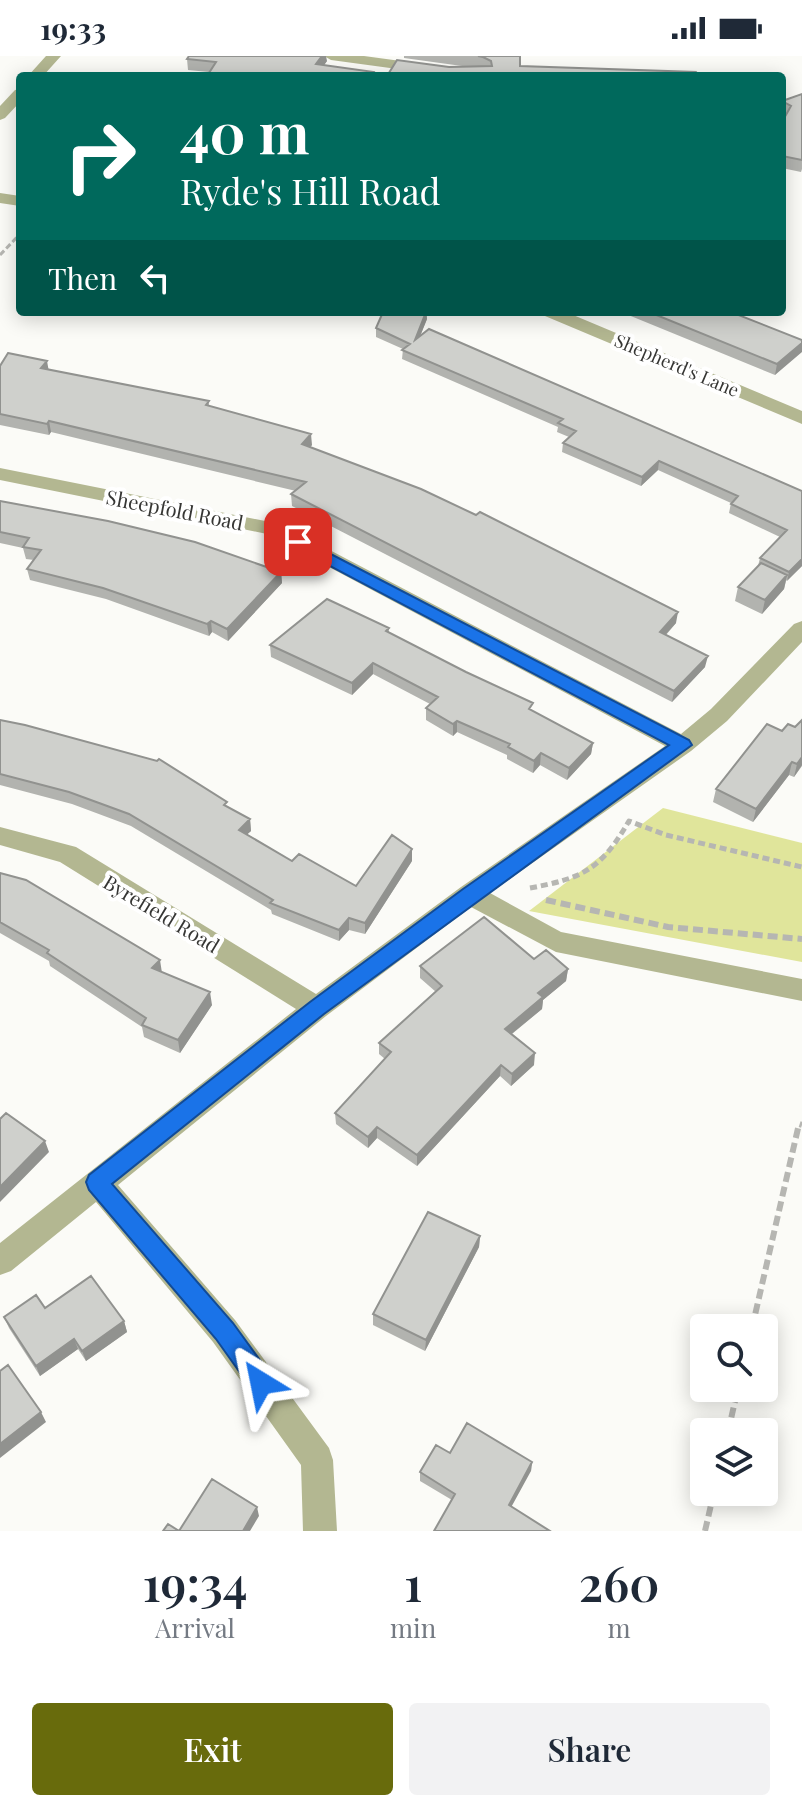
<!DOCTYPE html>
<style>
:root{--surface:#fff;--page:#f2f2f3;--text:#1f2937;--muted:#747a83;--accent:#686b0c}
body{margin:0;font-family:"Playfair Display",serif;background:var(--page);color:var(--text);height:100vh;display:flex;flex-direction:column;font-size:30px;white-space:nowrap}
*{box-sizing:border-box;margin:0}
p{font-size:26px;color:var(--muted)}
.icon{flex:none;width:44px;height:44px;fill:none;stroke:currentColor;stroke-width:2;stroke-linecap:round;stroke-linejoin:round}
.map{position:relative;height:1475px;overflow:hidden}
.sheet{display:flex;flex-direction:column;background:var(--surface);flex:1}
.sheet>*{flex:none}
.banner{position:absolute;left:16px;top:16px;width:770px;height:244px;border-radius:8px;box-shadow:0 4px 20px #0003;background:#00695c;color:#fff;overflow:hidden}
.buttons{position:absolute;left:690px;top:1258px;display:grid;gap:16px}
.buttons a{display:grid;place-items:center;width:88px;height:88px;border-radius:8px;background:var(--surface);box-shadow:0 4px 20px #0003;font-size:40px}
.pin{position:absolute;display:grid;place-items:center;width:68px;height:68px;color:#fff;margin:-34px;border-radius:16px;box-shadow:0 4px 12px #0006}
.me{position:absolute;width:88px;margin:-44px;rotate:325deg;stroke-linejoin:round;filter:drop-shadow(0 0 6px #0008)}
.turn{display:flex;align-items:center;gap:28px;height:168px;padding:0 32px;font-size:36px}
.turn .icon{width:104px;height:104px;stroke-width:2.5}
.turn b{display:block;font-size:56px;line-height:68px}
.then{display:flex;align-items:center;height:76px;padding:0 32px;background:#0003;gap:16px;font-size:30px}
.eta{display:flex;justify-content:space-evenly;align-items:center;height:136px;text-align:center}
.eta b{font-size:48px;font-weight:600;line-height:56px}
.button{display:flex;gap:16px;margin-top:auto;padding:16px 32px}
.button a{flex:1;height:92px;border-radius:8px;background:var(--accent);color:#fff;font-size:32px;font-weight:600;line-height:92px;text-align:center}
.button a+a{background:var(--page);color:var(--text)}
.status{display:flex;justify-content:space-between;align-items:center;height:56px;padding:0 40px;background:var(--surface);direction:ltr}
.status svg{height:22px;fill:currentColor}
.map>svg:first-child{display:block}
.green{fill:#e0e59b}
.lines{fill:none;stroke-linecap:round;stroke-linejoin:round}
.path-far2{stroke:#b6b6b2;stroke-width:3;stroke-dasharray:6 3;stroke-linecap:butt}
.path-far1{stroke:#b6b6b2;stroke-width:5;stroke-dasharray:7 4;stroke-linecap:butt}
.path{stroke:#b6b6b2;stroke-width:6;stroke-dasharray:10 5;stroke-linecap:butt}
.minor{fill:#b3b791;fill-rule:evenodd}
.wall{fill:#b2b3af}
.shaded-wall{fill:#91928f}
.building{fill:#cfd0cc;stroke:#91928f;stroke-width:2}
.route{fill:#1a73e8;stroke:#114b97;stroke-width:2}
.labels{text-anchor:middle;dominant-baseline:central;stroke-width:8;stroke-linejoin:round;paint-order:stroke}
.far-street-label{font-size:18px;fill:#363634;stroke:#fff}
.street-label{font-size:20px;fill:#363634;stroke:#fff}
</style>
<div class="status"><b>19:33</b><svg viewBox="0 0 49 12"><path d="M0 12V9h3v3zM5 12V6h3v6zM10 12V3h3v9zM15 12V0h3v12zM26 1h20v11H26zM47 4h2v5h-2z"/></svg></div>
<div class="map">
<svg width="802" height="1475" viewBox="0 0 802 1475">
<rect width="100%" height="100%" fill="#fbfbf7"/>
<path class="green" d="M663,752l139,35v119l-273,-51z"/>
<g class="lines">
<path class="path-far2" d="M0,199l20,-21"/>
<path class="path-far1" d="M530,832c54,-10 71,-19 99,-67l37,14 136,32"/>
<path class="path" d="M546,844l122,27 134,12
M752,1272l47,-204 3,1
M728,1376l10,-44
M705,1475l9,-39"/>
<path class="minor" d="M46,0h15l-18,20h-15z
M324,0h40l118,16 7,4h-40l-118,-16z
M20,33v13l-15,16 -5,2v-14l15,-16z
M0,137l20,3v10l-20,-3z
M542,256h24l236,99v13l-257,-108z
M0,412l280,56 401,210 30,-25 83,-85 8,-3v21l-75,79 -36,30 -201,142 71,39 241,47v22l-246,-49 -85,-45 -145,109 -208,169 117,135 94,128 4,12 4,71h-34l-2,-66 -88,-123 -117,-140 -85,69 -11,4v-32l296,-234 -236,-147 -60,-17v-18l76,20 240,147 145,-107 204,-141 -398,-212 -267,-54z"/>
</g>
<path class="wall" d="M404,0h116v10l175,6 -1,4h-307l62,-9 13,-1 -58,-8z
M187,3l140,2 -3,4 50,7v4h-167l2,-4 -21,-2z
M802,38v75l-1,3 -19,-4v-46l3,-6 -3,-2v-17l3,3z
M313,256h36l-2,4z
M383,256h44v7l-7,17 382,155v75l-16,15 -2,8 -22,25 -27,-13 3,-14 20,-21 2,-8 20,-21 -51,-24 2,-10 -73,-33 -17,16 -79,-34 1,-9 6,-6 -12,-5 1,-5 -156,-68 1,-10 -27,-12v-9z
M621,256h110l71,28 -27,35z
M0,310l48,4 161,31v5l103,39 -2,2 366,176 -10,12 39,32 -33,35 -380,-196 -1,-12 5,-3 -245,-59 -2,3 -49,-10z
M0,445l281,71 1,11 -54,58 -16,-9 -3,4 -103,-37 -76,-19 -3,-11 7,-9 -8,-1 -3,-11 -23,-5z
M389,572v5l204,110 -2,11 -24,26 -27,-15 -7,8 -26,-14v-4l-50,-23 -4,4 -27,-16v-12l4,-4 -57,-30 -21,21 -81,-38 -1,-12z
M0,664l228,87 22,12 1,12 -4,3 45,27 64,25 56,-25 -47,73 -16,-4 -10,11 -67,-27 -1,-4 -140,-84 -59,-22 -72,-19z
M802,664v46l-8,11 -5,-2 -36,47 -40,-20 3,-13 66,-58 13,-4z
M0,817l162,99 50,33 -32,48 -36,-16 -2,-10 -92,-61 -1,-5 -49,-28z
M534,903l34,10 -2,12 -23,19 -1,9 -30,25 22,31 -23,21 -11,-10 -83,90 -40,-28 -9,10 -32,-24 -1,-11 50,-54 -6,-5v-11l57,-51 -16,-14v-12z
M480,1180l-1,11 -54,104 -52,-26v-11z
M45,1252l79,13 3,11 -41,29 -8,-12 -38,27 -31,-48 -5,-11z
M450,1397l82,9 -1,9 -79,29 -32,-19v-9z"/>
<path class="shaded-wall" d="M322,0h4l1,5 -11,15v-12z
M786,27l-2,11 -2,2v-10z
M426,256l1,7 -12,30v-9z
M802,287v9l-27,23 2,-11z
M47,305l2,11 -8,-4z
M49,365l2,11 -2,3 -2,-11z
M311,378l1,11 -9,10 -1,-11z
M659,405l-1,9 -17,16 1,-9z
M802,503v7l-15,15 2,-9z
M281,516l1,11 -54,58 -1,-12z
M787,519l-3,14 -22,25 3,-14z
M678,556l-2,11 -18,20 2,-11z
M211,565l1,11 -3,4 -2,-12z
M708,600l-3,11 -33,35 2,-11z
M373,607v11l-21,21v-12z
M457,665v11l-4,4v-12z
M593,687l-2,11 -24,26 2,-12z
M541,697l-1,12 -7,8 1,-12z
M802,701v8l-8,12 3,-13z
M792,706l-3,13 -36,47 3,-13z
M250,763l1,12 -11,10 -1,-11z
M412,793v12l-47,73v-11z
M349,862v12l-10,11v-11z
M160,904l2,13 -10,-5z
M568,913l-2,12 -23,19 -1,9 -38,31 1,-11 33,-36z
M210,936l2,13 -32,48 -2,-13z
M535,997l-1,12 -23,21 1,-12z
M501,1009l-1,11 -83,90v-11z
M377,1071v11l-9,10v-11z
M45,1085l4,11 -49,50v-15z
M480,1180l-1,11 -54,104 1,-11z
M124,1265l3,11 -41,29 -4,-10z
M74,1283l4,10 -38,27 -4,-10z
M41,1356l5,10 -46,36v-14z
M532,1406l-1,9 -23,42 1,-8z
M257,1451l2,9 -9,15h-7z"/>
<path class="building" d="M189,0h133l-6,8 58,8 -1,4h-166l9,-14 -29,-3z
M478,0h42v10l175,6 -4,4h-304l10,-16 52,7 43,-1 -1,-5 -8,-4z
M802,38v66l-20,-4v-34l9,-16 -9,-5v-4l3,3z
M383,256h43l-11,28 14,-11 373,162v68l-13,13 -29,-14 27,-28 -56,-26 7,-8 -79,-35 -17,16 -79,-34 13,-12 -18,-8 5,-4 -161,-69 8,-6 -34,-16z
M649,256h82l71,28v3l-25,21z
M8,297l39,8 -6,7 168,33 -3,4 105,29 -9,10 119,45 55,26 4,-3 198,100 -18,20 48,24 -34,35 -383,-197 15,-12 -257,-61 -2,3 -47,-10v-48z
M0,445l108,20 87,21 86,30 -54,57 -16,-8 -4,3 -104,-36 -76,-19 14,-19 -18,-3 6,-9 -29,-6z
M761,507l26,12 -22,25 -27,-13z
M327,543l62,29 -3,3 80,41 67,31 -4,6 64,34 -24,25 -28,-15 -7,8 -26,-14 2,-3 -53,-23 -4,3 -27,-16 12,-11 -65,-34 -21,20 -82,-38z
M0,664l25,5 132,36 2,-2 68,43 -3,3 26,14 -11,11 53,31 7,-7 57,32 36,-51 20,14 -47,74 -16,-5 -10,12 -69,-27 3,-3 -144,-86 -60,-22 -69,-18z
M802,664v37l-5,7 -5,-2 -36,47 -40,-20 51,-65 15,7 6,-7 7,3z
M0,817l26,7 134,80 -8,8 58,24 -32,48 -36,-15 4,-7 -99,-65 2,-3 -49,-28z
M484,861l50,42 12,-9 22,19 -30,24 5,4 -38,32 30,24 -23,21 -11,-9 -84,90 -40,-28 -9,10 -33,-24 56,-61 -12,-9 63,-57 -22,-20z
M6,1057l39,28 -45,46v-68z
M428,1156l52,24 -54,104 -53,-26z
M91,1220l33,45 -42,30 -8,-12 -38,27 -32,-49 32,-22 9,13z
M8,1309l33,47 -41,32v-73z
M467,1367l65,39 -23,43 41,26h-116l21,-37 -35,-22 16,-27 14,8z
M212,1423l45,28 -14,24h-64z
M168,1468l11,7h-16z"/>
<path class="route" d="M298,481l391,203 3,5 -368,269 -212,170 121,139 37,51 3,9 -3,8 -9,4 -8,-4 -37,-52 -127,-149 -3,-8 3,-7 221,-173 153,-113 206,-144 -377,-199v-7z"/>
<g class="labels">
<g class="far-street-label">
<text transform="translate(677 309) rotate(23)">Shepherd's Lane</text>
</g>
<g class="street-label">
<text transform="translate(175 453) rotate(11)">Sheepfold Road</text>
<text transform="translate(162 857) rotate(31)">Byrefield Road</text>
</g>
</g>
</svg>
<div class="buttons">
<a><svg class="icon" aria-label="search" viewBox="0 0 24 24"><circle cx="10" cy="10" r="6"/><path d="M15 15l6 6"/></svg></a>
<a><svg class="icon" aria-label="layers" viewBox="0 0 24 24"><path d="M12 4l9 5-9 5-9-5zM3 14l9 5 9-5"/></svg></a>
</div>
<div class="pin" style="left:298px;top:486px;background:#d93025"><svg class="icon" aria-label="arrive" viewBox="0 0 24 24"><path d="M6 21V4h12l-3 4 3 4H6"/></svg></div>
<svg class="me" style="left:261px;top:1327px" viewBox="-20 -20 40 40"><path d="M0-17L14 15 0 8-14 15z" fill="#1a73e8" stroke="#fff" stroke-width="4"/></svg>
<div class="banner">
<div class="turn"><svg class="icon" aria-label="right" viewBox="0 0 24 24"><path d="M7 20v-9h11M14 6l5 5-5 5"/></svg><div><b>40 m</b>Ryde's Hill Road</div></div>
<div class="then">Then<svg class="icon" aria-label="left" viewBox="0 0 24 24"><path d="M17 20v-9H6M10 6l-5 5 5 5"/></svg></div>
</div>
</div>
<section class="sheet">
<div class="eta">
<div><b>19:34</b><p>Arrival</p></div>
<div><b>1</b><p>min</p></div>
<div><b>260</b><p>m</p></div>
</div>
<div class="button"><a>Exit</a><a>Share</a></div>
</section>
